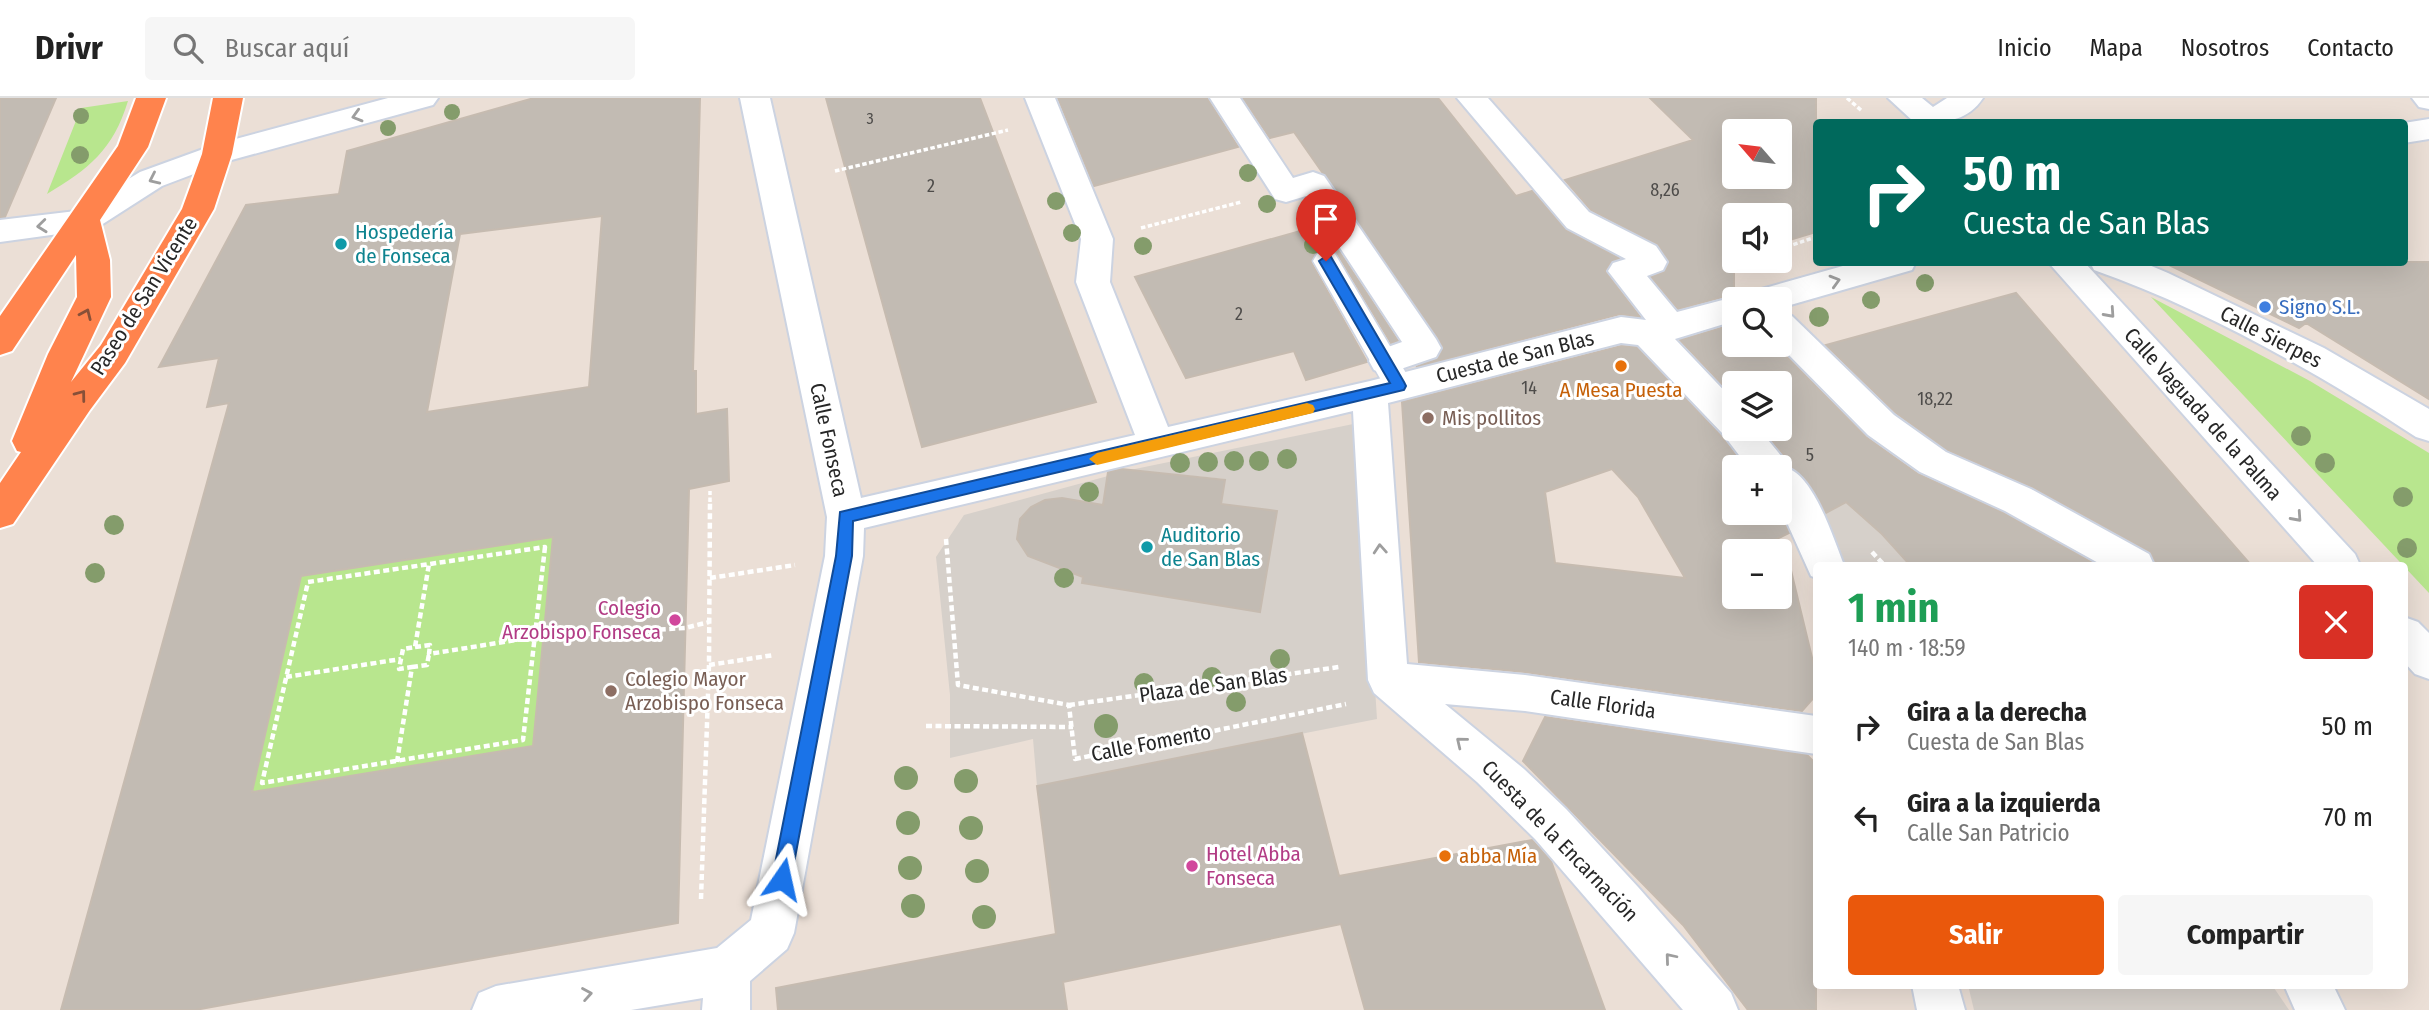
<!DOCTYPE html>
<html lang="es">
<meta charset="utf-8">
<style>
:root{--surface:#fff;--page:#f6f6f6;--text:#222;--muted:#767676;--line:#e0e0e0;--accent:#ea580c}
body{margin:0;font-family:"Fira Sans Condensed",sans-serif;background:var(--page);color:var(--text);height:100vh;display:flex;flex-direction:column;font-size:26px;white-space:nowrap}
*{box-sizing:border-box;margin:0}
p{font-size:23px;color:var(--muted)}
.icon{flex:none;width:38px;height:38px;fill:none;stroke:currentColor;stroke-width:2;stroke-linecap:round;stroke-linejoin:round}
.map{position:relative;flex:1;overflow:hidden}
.sheet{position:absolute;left:1813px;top:464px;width:595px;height:427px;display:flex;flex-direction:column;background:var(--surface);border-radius:7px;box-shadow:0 7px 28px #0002}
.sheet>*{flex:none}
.top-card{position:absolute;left:1813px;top:21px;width:595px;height:147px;border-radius:7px;box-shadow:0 7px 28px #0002;background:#00695c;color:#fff;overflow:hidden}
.needle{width:46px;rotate:298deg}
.tools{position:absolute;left:1722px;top:21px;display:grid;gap:14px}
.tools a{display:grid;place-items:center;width:70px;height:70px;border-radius:7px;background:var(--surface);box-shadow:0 7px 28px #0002;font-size:35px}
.pin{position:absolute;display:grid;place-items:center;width:60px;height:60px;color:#fff;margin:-72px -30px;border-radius:50% 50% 50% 0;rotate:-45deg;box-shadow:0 0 7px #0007}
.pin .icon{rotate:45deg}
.me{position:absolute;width:77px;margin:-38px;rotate:11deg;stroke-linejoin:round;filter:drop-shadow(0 0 5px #0008)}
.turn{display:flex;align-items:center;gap:24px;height:147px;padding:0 35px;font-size:32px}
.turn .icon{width:91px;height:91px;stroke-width:2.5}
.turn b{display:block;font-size:49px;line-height:60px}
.round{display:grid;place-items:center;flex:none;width:74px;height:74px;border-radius:7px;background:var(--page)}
.head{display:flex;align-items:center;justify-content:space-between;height:119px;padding:0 35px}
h1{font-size:42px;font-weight:700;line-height:52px;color:#1e9e55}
.primary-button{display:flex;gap:14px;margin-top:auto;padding:14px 35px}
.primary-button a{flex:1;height:80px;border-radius:7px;background:var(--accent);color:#fff;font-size:28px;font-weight:700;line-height:80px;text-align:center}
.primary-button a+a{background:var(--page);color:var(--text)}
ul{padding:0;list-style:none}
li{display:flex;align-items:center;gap:21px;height:91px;padding:0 35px}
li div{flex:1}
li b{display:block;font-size:26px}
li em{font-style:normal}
header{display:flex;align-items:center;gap:42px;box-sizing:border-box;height:98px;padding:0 35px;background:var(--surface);border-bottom:2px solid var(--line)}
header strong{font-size:33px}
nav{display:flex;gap:38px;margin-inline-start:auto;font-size:24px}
.search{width:490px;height:63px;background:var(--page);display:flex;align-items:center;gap:18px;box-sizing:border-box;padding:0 24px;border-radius:7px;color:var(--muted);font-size:26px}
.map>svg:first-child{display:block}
.green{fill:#b8e68e}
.plaza{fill:#d6d0ca}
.building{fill:#c2bbb3;stroke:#c6bbb0;stroke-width:2;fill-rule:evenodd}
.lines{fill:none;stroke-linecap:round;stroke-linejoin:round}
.lane-casing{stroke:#ccd3e1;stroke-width:3}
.street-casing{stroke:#ccd3e1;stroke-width:4}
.secondary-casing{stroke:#ccd3e1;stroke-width:4}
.highway-casing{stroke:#fff;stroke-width:4}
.path-far1{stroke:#fff;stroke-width:3.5;stroke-dasharray:4.5 2.5;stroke-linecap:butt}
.path{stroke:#fff;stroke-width:4.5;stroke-dasharray:6 3.5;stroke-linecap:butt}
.lane{fill:#fff;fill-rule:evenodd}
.street{fill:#fff;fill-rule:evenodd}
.secondary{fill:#fff;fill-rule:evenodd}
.highway{fill:#ff834d;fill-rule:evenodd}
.tree{fill:#849c6b}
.oneway{stroke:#9e9e9e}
.oneway2{stroke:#885038}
.route{fill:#1a73e8;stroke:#114b97;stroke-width:2}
.slow{fill:#f59e0b}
.culture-dot{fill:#0f9aa8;stroke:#fff;stroke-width:2.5}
.shop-dot{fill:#3f7fe0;stroke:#fff;stroke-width:2.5}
.food-dot{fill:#e8710a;stroke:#fff;stroke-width:2.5}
.education-dot{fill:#8d6e63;stroke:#fff;stroke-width:2.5}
.hotel-dot{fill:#d1479c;stroke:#fff;stroke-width:2.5}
.labels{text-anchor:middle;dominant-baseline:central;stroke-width:6;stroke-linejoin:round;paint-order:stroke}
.far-number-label{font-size:16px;fill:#4e4c4a}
.number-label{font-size:18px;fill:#4e4c4a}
.culture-label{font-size:21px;fill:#0d838f;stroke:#fff;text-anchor:start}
.street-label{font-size:21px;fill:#272727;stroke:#fff}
.shop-label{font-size:21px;fill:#366cbe;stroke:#fff;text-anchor:start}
.food-label{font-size:21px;fill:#c56008;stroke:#fff}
.education-label{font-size:21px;fill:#785e54;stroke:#fff;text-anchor:start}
.hotel-label{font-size:21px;fill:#b23c85;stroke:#fff;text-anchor:end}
</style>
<header>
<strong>Drivr</strong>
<div class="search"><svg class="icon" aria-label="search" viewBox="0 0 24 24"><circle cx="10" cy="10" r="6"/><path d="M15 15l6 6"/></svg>Buscar aquí</div>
<nav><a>Inicio</a><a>Mapa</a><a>Nosotros</a><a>Contacto</a></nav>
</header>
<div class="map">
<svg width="2429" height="912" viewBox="0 0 2429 912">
<rect width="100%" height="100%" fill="#ebdfd6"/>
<path class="green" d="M128,3c-15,49 -39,68 -81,93l34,-86z
M2151,199l159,84 119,72v140z
M553,439l-20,209 -281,46 49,-216z"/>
<path class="plaza" d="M1358,325l19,296 -340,67 -4,-47 -83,19v-63l-14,-138 28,-42 144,-39 -5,29 -41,-7 -17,2 -14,7 -11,12 -3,20 11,17 20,8 38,2 -3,17 177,29 17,-101 -56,-7 4,-25 -95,-9z
M1846,404l36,32 28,31h-73l-21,-53z
M1968,887h304l17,25h-315z"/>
<path class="building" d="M0,0h56l-51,119h-5z
M534,0h166l-7,273h3v43l31,-5 2,72 -40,8 -11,434 -483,87h-134l168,-607 -22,4 12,-49 -60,9 87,-162 93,-11 8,-43zM602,118l-13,171 -162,25 33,-178zM553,439l-20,209 -281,46 49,-216z
M826,0h154l116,304 -174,45z
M1058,0h149l31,49 -144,39z
M1243,0h195l78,98 16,-5 34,39 53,28 -8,4 -6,9 35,46 -20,-3 -204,53 22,-9 5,-11 -5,-9 -144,-206 -24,6z
M1650,0h166v134l-36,11v-28h-46v79l-56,15 -27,-32 13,-5 5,-9 -11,-18 -67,-35 -26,-30 128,-40zM1734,33h46v46h-46z
M1322,127l76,116 -7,2 -54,-90 -12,-4 -10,4 -4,9 56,100 -61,18 -12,-29 -108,27 -51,-101z
M2163,164h266v137l-123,-76 -7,5z
M2016,195l193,224 42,48h-94l-7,-13 -118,-65 -85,-37 -51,-37 -70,-68z
M1734,226v21h37l15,11 80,81 52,37 86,39 93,52h-187l-28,-31 -36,-32 -20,11 -18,-31 -19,-16 -5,-11 -22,-26h18v-46h-46v14l-54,-57z
M1621,248l16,1 84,89 24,31h-11v46h46l9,20 -12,6 10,15 29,120v21l-14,16 -277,-39 -106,-10 -17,-260zM1612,371l26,28 47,81 -130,-15 -10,-71zM1734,453h46v46h-46z
M1121,371l104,11 -4,24 56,7 -17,101 -178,-29 1,-6 -55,-21 -11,-17 3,-20 11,-12 14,-7 17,-2 41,7 5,-33z
M1545,619l262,38 9,9v246h-68l-65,-85 -160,-164z
M1302,635l37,143 193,-36 19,21 54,149h-240l-24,-86 -278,58 4,28h-289l-2,-22 280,-54 -19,-148z"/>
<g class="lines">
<g class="lane-casing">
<path id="lane" d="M1326,154l9,2 74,124 4,8 -4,8 -10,3 -10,-3 -76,-133 4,-7z"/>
</g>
<g class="street-casing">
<path id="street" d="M388,0h50l-5,7 -216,59 -11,-3 -4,-7 4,-7z
M740,0h30l91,400 274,-63 -59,-153 5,-43 -56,-141h30l58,141 -3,43 58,145 202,-46 251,-64 25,3 -38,-49 5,-8 13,-4 -59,-31 -110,-130h31l101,114 67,34 11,16 -4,8 -16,6 30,36 57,-15 8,2h-8v22l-59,18 59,62v28h25l23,28 5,11c27,8 47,72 57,97h-28v13l-5,-2 -31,-69v-40h-32l-25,-33 -85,-89 -17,-2 -233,60 19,261 118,11 291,41v38l-291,-43 -80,-7 79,65 42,40 72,78 93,106 7,17h-55l-148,-171 -58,-57 -103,-89 -6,-13 -15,-269 -489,117 -1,28 -69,377 -7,16 -37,32v29h-48l1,-12 -72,12h-159l7,-17 17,-7 221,-38 34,-28 74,-364 2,-39z
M1210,0h30l53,80 20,-6 11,4 112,163 5,9 -5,9 -50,17 -12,-4 -5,-9 5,-9 28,-10 -96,-146 -20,6 -11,-3z
M1888,0h34l11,9 14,-9h36c-17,26 -42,24 -69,24z
M2412,0h17v11l-10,-2z
M2429,21v20l-25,4v-20z
M1857,164h59l-4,8 -132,38v-9h-27l5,-9z
M2048,164h36l271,292 5,11h-43z
M2090,164h52l26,11 156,75 105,61v32l-13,-4c-98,-64 -211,-128 -322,-167z
M1780,215l12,3 102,99 52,37 85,37 118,65 5,11h-52l-97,-54 -85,-39 -52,-37 -89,-90z
M2404,519l14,5 11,11v46l-14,-5 -11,-12z
M1912,887h46l7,25h-48z
M2284,887h49l12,25h-50z"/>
</g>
<g class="secondary-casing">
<path id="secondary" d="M217,46l11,3 4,7 -4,7 -66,25 -67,43 -95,13v-22l76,-9 64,-39z"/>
</g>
<g class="highway-casing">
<path id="highway" d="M136,0h30l-18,49 -48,73 10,40 1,37 -40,85 30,-37 81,-136 20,-55 11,-56h30l-11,56 -18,55 -89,154 -35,47 -77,114 -13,4v-45l21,-31 -4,-1 -5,-10 36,-87 29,-57 -1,-42 -64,96 -12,4v-39l118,-170z"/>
</g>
<path class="path-far1" d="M1847,0l15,13
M835,73l173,-41
M1141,130l100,-26
M1780,151l36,-12
M1725,168l17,-5
M710,404v-11"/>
<path class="path" d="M946,441l12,146 111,20 6,54 271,-55
M545,449l-22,193 -261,43 46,-201z
M1872,454l12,13
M710,480l85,-13
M415,549l15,-2 -1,9 106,-17 150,-9 24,-6
M709,567l65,-10
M412,569l15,-2 2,-11
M286,579l115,-18
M1069,607l270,-38
M926,628l147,1
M397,664l15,-95 -13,2 4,-20 12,-2 14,-83
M701,801l8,-234 1,-165"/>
<use href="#lane" class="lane"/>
<use href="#street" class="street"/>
<use href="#secondary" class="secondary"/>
<use href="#highway" class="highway"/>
</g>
<g class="tree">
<circle cx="452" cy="14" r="8"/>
<circle cx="81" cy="18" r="8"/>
<circle cx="388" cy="30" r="8"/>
<circle cx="80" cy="57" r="9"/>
<circle cx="1248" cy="75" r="9"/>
<circle cx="1056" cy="103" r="9"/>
<circle cx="1267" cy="106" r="9"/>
<circle cx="1072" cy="135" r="9"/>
<circle cx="1313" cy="147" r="9"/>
<circle cx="1143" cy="148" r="9"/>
<circle cx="1925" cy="185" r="9"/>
<circle cx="1871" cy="202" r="9"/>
<circle cx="1819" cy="219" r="10"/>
<circle cx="2301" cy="338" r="10"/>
<circle cx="1287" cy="361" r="10"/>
<circle cx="1234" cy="363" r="10"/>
<circle cx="1259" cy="363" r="10"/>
<circle cx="1208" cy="364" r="10"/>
<circle cx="1180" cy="365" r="10"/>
<circle cx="2325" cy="365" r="10"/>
<circle cx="1089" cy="394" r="10"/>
<circle cx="2403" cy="399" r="10"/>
<circle cx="114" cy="427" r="10"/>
<circle cx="2407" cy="450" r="10"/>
<circle cx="95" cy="475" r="10"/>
<circle cx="1064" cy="480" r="10"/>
<circle cx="1280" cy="561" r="10"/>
<circle cx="1212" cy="579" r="10"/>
<circle cx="1144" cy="585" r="10"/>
<circle cx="1236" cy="604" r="10"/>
<circle cx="1106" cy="628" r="12"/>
<circle cx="906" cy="680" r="12"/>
<circle cx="966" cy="683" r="12"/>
<circle cx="908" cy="725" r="12"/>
<circle cx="971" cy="730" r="12"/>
<circle cx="910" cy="770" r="12"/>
<circle cx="977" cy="773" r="12"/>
<circle cx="913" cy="808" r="12"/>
<circle cx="984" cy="819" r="12"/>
</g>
<defs><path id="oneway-chevron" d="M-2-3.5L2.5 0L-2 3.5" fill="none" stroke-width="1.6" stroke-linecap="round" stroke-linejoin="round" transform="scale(1.75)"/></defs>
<g class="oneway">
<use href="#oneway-chevron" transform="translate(357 18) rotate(164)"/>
<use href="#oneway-chevron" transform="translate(154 81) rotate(155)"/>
<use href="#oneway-chevron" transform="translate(42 128) rotate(174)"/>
<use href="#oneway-chevron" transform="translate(1835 183) rotate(-16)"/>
<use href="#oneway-chevron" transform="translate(2110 215) rotate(48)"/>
<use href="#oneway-chevron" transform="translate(2297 419) rotate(48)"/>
<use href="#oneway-chevron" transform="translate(1380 451) rotate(-94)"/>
<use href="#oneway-chevron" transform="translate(1461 644) rotate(-141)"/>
<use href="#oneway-chevron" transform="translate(1670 860) rotate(-130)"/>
<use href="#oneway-chevron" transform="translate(587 896) rotate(-10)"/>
</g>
<g class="oneway2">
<use href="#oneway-chevron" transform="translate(86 216) rotate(-66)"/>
<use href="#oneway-chevron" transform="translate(81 297) rotate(-53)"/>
</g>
<path class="route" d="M1326,158l5,1 73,125 2,4 -2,4 -551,131 -1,35 -61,323 -3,7 -6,2 -7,-2 -3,-7 64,-323 4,-44 550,-129 -71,-122z"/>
<path class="slow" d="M1307,305l6,2 2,4 -2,4 -216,52 -8,-6 8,-6z"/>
<g class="culture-dot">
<circle cx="341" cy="146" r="7"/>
<circle cx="1147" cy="449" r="7"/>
</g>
<circle class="shop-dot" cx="2265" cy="209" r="7"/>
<g class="food-dot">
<circle cx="1621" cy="268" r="7"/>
<circle cx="1445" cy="758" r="7"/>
</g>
<g class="education-dot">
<circle cx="1428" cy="320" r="7"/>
<circle cx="611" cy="593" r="7"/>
</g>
<g class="hotel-dot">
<circle cx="675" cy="522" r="7"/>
<circle cx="1192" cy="768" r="7"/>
</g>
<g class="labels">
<g class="far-number-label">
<text x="870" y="20">3</text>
</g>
<g class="number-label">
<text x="931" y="88">2</text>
<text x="1665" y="92">8,26</text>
<text x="1239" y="216">2</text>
<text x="1529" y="290">14</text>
<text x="1935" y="301">18,22</text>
<text x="1810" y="357">5</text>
</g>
<g class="culture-label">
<text x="355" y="134">Hospedería<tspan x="355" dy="24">de Fonseca</tspan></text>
<text x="1161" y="437">Auditorio<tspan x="1161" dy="24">de San Blas</tspan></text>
</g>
<g class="street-label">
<text transform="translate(144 198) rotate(-58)">Paseo de San Vicente</text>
<text transform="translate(2271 239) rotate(27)">Calle Sierpes</text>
<text transform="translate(1515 259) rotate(-14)">Cuesta de San Blas</text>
<text transform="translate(2203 316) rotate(48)">Calle Vaguada de la Palma</text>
<text transform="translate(829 342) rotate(78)">Calle Fonseca</text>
<text transform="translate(1213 587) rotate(-8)">Plaza de San Blas</text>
<text transform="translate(1603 606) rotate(8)">Calle Florida</text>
<text transform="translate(1151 645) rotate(-11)">Calle Fomento</text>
<text transform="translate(1560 743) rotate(46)">Cuesta de la Encarnación</text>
</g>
<g class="shop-label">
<text x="2279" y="209">Signo S.L.</text>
</g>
<g class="food-label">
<text x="1621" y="292">A Mesa Puesta</text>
<text x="1459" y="758" text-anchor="start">abba Mía</text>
</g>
<g class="education-label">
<text x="1442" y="320">Mis pollitos</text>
<text x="625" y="581">Colegio Mayor<tspan x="625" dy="24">Arzobispo Fonseca</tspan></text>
</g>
<g class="hotel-label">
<text x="661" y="510">Colegio<tspan x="661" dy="24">Arzobispo Fonseca</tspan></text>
<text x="1206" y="756" text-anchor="start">Hotel Abba<tspan x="1206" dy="24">Fonseca</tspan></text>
</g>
</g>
</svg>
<div class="tools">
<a><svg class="needle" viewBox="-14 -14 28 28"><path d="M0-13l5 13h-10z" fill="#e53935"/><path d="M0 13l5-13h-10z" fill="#767676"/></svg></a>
<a><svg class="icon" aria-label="sound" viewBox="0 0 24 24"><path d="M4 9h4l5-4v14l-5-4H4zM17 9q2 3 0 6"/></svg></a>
<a><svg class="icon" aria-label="search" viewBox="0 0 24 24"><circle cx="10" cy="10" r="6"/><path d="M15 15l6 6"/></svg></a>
<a><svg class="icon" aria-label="layers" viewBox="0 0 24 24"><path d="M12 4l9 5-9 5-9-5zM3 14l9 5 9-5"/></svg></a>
<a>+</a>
<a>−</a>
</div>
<div class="pin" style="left:1326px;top:163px;background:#d93025"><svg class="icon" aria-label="arrive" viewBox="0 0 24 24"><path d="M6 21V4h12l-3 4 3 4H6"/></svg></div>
<svg class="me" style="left:782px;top:781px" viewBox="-20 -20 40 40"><path d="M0-17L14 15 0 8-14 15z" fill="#1a73e8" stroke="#fff" stroke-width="4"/></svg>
<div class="top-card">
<div class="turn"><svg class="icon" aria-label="right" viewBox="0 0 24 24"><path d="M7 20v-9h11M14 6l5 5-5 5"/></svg><div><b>50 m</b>Cuesta de San Blas</div></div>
</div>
<section class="sheet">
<div class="head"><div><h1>1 min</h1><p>140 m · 18:59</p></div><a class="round" style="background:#d93025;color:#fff"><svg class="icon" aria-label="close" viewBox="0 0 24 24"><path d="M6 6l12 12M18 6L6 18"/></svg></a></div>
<ul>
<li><svg class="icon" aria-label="right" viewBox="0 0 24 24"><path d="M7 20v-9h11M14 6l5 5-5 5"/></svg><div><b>Gira a la derecha</b><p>Cuesta de San Blas</p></div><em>50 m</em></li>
<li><svg class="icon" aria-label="left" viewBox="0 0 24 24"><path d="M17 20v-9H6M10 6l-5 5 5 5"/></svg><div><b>Gira a la izquierda</b><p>Calle San Patricio</p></div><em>70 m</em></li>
</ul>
<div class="primary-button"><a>Salir</a><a>Compartir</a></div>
</section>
</div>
